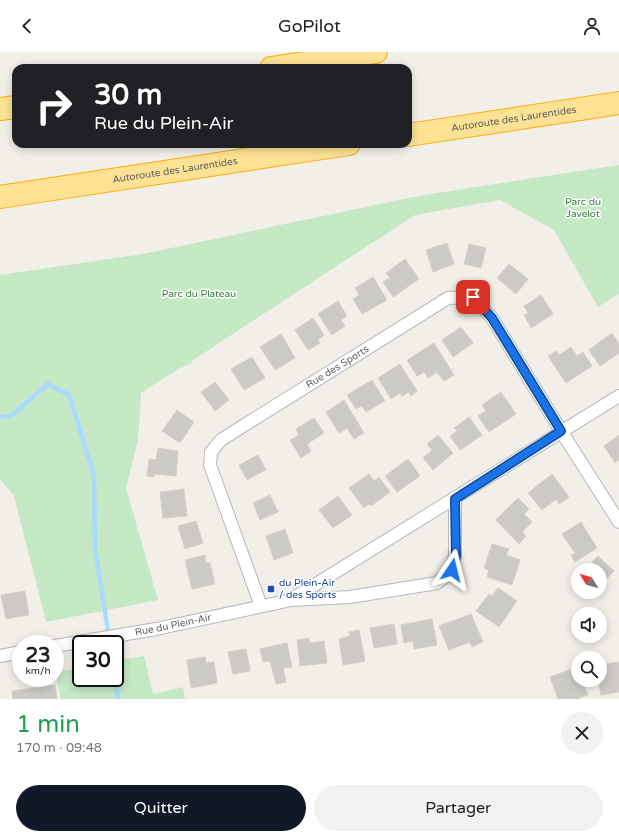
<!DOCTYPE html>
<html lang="fr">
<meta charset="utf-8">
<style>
:root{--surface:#fff;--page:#f2f2f2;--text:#222;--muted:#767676;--accent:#111827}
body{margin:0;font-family:"Varela Round",sans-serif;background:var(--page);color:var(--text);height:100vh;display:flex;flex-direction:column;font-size:15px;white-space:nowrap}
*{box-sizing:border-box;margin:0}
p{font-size:13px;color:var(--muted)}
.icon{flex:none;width:22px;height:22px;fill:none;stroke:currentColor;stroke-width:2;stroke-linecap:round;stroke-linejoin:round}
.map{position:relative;height:647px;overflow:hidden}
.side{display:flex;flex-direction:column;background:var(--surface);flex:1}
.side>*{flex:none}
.banner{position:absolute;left:12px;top:12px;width:400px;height:84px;border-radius:12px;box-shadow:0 2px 10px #0003;background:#202124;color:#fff;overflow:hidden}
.needle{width:26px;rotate:307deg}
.buttons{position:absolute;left:571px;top:511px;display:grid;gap:8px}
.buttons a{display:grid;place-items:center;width:36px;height:36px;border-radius:50%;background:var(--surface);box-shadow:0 2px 10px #0003;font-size:20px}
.speed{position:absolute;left:12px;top:583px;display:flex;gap:8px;font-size:20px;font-weight:700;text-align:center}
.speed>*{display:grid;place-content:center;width:52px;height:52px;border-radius:50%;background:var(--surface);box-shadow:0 2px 10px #0003;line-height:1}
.speed small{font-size:10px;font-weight:400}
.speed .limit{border:2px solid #111;border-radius:6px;background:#fff;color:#111}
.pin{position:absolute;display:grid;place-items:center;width:34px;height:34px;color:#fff;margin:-17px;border-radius:8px;box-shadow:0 2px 6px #0006}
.me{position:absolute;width:44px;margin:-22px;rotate:10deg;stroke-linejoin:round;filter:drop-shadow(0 0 3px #0008)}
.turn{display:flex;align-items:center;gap:14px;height:84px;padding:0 16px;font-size:18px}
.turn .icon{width:52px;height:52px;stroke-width:2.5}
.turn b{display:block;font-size:28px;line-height:34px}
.round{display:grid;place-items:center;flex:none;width:42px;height:42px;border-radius:21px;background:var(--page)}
.head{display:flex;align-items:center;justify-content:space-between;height:68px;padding:0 16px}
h1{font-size:24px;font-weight:600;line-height:30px;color:#1e9e55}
.cta{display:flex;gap:8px;margin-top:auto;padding:8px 16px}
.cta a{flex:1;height:46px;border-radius:24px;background:var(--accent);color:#fff;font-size:16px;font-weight:600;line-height:46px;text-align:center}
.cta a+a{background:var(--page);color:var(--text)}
header{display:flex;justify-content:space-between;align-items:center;height:52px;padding:0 16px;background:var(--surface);font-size:18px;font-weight:600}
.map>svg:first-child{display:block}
.green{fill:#c5e8c5}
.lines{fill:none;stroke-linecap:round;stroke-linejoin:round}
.stream{stroke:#aadaff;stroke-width:4.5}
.building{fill:#cccac5;stroke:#d6d1c6}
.minor-casing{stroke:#b5b8bc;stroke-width:14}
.motorway-casing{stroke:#f9ab00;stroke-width:24}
.minor{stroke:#fff;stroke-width:12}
.motorway{stroke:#fde293;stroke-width:22}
.route-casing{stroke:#114b97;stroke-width:10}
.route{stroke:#1a73e8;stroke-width:7}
.transit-dot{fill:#1a4fb4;stroke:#fff;stroke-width:1.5}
.labels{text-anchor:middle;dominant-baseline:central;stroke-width:3;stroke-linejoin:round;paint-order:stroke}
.street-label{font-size:10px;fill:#5f6368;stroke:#fff}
.park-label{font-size:10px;fill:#348238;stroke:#fff}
.transit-label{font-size:10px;fill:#164399;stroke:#fff;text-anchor:start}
</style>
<header><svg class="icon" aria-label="back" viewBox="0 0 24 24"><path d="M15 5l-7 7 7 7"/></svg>GoPilot<svg class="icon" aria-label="person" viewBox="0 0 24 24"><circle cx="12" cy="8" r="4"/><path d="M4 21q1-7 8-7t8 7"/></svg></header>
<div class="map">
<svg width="619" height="647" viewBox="0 0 619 647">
<rect width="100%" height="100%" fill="#f1efe8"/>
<path class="green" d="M619,113v129l-21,13 -44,-77 -54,-30 -85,15 -222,145 -1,3 -12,5 -39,25 -3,47 -12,48 32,112 -112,22 -32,-126 -14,-17v-204l143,-21 275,-58z
M144,604l9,38 30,-7 2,12h-124l-6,-27 26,-4v10h34v-17z"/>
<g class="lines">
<path class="stream" d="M0,365l11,-1 37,-32 21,11 25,80 1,73 15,96
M115,625l3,22"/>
</g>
<path class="building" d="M447,191l7,21 -21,8 -7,-22z
M469,192l17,4 -5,20 -17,-4z
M405,207l14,20 -26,18 -10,-15 7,-4 -4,-5z
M509,212l19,15 -12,15 -19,-16z
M373,225l14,23 -25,14 -9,-15 6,-4 -4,-7z
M541,243l12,19 -22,14 -7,-13 4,-2 -4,-7z
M338,249l9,15 -6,4 4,6 -13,9 -14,-21z
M313,266l11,17 -6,5 2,3 -12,7 -13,-20z
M461,275l12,16 -20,14 -11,-17z
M612,281l7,11v9l-19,13 -11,-16z
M281,282l14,24 -20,12 -15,-23z
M434,291l20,32 -10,6 -7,-9 -9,6 -4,-6 -7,4 -10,-16z
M571,295l6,9 6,-4 9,14 -26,17 -18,-27 9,-5 2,4z
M252,305l13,21 -21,12 -13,-21z
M400,312l17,27 -6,5 -2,-4 -7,4 -2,-3 -9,6 -13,-21z
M372,328l13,21 -19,11 -4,-6 -6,3 -9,-14z
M215,330l14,18 -14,11 -14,-19z
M501,340l15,22 -27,18 -11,-16 8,-5 -4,-6z
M344,348l20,33 -10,6 -7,-11 -8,5 -13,-21z
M177,358l17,12 -14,21 -18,-12z
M469,365l13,18 -22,15 -10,-14 7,-5 -3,-3z
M314,366l10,15 -17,11 4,7 -10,7 -11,-18 9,-5 -3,-6z
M438,383l15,18 -20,17 -10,-12 9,-8 -5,-6z
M619,383v25l-4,3 -11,-17z
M158,396l20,3 -2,25 -21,-2 -1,3 -7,-1 2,-17 7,1z
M258,403l8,15 -19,10 -8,-15z
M408,407l12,17 -23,16 -12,-16z
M369,422l5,7 5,-4 11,15 -19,14 -2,-2 -5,4 -15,-20z
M552,422l17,23 -10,7 -3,-5 -14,11 -14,-17z
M184,437l3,27 -24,2 -3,-26z
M270,443l8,17 -18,8 -7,-17z
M338,444l14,19 -19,13 -14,-18z
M518,446l11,11 -5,5 8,8 -10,10 4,4 -7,8 -23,-24z
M196,469l7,22 -18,6 -7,-23z
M581,470l16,26 -22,14 -4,-7 4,-2 -13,-19z
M285,477l8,24 -19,7 -8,-24z
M492,492l17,5 -3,6 14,5 -8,25 -25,-8 2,-7 -5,-2z
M205,503l1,8h4l5,21 -23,5 -7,-29z
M598,504l16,15 -14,15v-16h-15z
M498,536l19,13 -18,26 -23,-16 13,-17 3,2z
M25,539l4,24 -23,4 -5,-24z
M471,562l12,28 -11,5 -2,-5 -21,8 -10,-24z
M432,567l5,26 -23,4 -1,-8 -9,2 -3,-18z
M394,572l3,20 -23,4 -4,-20z
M359,578l6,31 -22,4 -4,-26 11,-3 -1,-4z
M309,586l1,5 14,-2 3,22 -27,3 -3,-26z
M287,591l5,24 -9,1 3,14 -10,2 -6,-23 -7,1 -3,-13z
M246,597l4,22 -17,3 -5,-22z
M205,605l1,6 8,-1 3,21 -26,5 -4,-28z
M619,610v30l-18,3 -3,-15h2v-15z
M578,615v13h4l6,15 -11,4h-19l-8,-22z
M55,633l2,14h-44l-1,-8z"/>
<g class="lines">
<g class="minor-casing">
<g id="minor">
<path d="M292,547l327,-203"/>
<path id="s1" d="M261,554l-51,-141 1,-13 10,-12 22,-14 205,-128 25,-1 19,21 69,113 58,91"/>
<path id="s2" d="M55,594l101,-17 135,-29 59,-3 87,-14 15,-13 3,-14v-57"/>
<path d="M0,604l21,-4"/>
</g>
</g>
<g class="motorway-casing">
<g id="motorway">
<path d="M271,16l105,-16"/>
<path d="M0,57l16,-2"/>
<path id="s3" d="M408,83l211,-32"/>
<path id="s4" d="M0,145l349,-53"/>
</g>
</g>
<use href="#minor" class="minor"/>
<use href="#motorway" class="motorway"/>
</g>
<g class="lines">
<g class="route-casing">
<path id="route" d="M452,518l4,-14 -1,-57 106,-68 -69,-113 -19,-21"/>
</g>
<use href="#route" class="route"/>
</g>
<rect class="transit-dot" x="267" y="533" width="8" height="8" rx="2"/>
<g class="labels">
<g class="street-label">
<text stroke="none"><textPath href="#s3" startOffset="107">Autoroute des Laurentides</textPath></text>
<text stroke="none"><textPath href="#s4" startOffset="177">Autoroute des Laurentides</textPath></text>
<text stroke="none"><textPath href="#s1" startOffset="316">Rue des Sports</textPath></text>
<text stroke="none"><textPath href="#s2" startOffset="120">Rue du Plein-Air</textPath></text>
</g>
<g class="park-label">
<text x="583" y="150">Parc du<tspan x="583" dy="12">Javelot</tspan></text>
<text x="199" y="242">Parc du Plateau</text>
</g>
<g class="transit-label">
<text x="279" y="531">du Plein-Air<tspan x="279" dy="12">/ des Sports</tspan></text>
</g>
</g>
</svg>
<div class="buttons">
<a><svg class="needle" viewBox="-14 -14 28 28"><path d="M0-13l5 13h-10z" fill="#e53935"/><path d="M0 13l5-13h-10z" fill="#767676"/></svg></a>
<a><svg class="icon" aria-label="sound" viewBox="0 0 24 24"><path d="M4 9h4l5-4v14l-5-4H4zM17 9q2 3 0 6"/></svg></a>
<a><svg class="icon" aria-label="search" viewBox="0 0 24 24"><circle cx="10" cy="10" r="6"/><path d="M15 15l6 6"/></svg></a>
</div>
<div class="speed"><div>23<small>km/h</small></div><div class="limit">30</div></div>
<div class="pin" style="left:473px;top:245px;background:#d93025"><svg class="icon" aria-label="arrive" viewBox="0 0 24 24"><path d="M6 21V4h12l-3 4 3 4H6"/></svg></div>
<svg class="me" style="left:452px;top:518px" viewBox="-20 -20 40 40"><path d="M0-17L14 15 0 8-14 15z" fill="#1a73e8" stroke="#fff" stroke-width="4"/></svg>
<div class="banner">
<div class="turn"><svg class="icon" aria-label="right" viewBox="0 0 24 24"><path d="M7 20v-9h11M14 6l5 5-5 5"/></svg><div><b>30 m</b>Rue du Plein-Air</div></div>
</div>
</div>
<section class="side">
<div class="head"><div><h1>1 min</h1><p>170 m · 09:48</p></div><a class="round"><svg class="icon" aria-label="close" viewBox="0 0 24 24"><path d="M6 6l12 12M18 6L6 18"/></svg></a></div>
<div class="cta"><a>Quitter</a><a>Partager</a></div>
</section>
